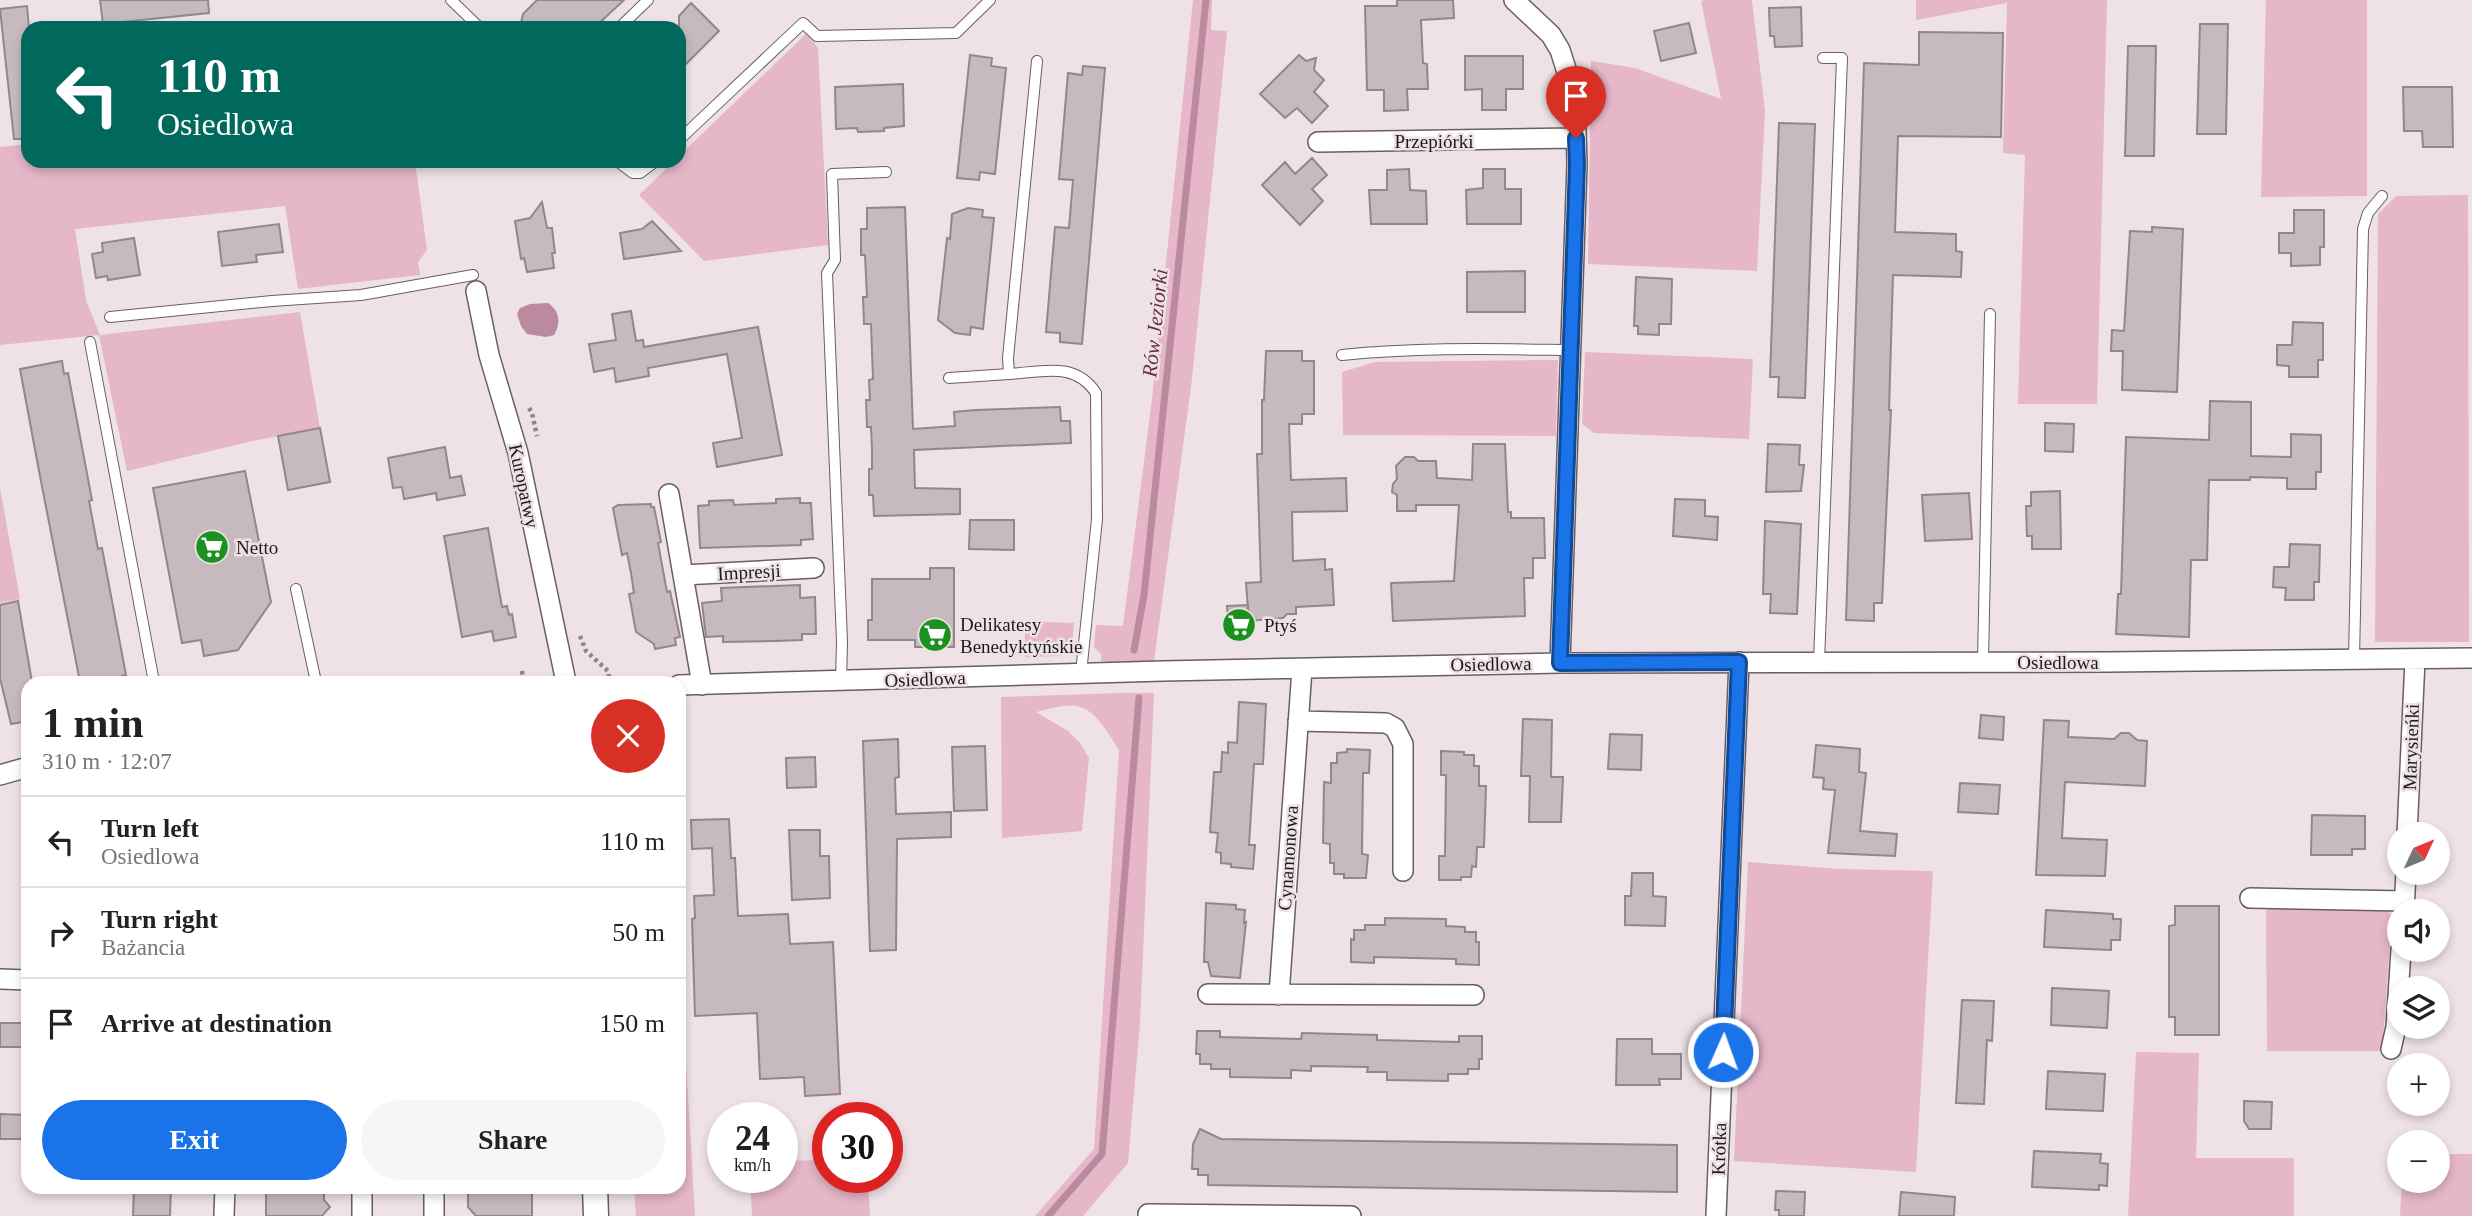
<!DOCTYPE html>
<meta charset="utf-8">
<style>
:root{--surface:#fff;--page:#f6f6f6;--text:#222;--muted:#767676;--line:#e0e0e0;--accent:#1a73e8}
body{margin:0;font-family:Georgia,serif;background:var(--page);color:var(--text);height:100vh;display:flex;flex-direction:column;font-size:26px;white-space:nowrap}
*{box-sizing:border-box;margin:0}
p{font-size:23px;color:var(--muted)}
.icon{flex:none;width:38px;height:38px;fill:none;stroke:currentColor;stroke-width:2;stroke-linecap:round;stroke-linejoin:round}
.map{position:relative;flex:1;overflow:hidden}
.details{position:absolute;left:21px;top:676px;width:665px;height:518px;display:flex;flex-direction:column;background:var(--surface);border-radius:21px;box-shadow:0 4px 10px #0003}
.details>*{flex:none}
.guide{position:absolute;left:21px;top:21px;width:665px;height:147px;border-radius:21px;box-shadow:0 4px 10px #0003;background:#00695c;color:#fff;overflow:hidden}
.needle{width:46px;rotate:46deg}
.controls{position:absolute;left:2387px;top:822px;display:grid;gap:14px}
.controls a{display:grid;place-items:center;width:63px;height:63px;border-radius:50%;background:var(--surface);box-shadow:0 4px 10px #0003;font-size:35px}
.speed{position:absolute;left:707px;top:1102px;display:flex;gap:14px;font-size:35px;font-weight:700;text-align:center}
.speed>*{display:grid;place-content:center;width:91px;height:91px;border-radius:50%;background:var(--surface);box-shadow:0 4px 10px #0003;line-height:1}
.speed small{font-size:18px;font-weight:400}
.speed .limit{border:10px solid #d22;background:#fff;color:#111}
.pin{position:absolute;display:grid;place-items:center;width:60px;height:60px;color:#fff;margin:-72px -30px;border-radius:50% 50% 50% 0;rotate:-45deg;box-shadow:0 0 7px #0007}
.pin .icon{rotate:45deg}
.me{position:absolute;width:77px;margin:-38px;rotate:2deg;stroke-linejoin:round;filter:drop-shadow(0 0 5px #0008)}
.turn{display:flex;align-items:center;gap:24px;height:147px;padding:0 21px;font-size:32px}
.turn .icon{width:91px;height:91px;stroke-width:2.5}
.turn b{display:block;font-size:49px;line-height:60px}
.round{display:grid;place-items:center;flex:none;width:74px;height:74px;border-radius:37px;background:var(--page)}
.overview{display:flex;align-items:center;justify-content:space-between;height:119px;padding:0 21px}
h1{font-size:42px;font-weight:800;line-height:52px}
.action{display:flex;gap:14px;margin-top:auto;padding:14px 21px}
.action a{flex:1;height:80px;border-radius:42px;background:var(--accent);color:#fff;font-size:28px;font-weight:800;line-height:80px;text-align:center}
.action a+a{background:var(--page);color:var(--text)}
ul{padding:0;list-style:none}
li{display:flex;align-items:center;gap:21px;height:91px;padding:0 21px;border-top:2px solid var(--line)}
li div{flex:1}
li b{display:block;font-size:26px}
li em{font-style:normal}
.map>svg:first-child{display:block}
.green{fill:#e6b6c9}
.water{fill:#bb8a9e}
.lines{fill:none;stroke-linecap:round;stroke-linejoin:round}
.stream{stroke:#bb8a9e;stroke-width:7}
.building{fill:#c7babf;stroke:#92878b;stroke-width:2}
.service-casing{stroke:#695e62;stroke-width:12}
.minor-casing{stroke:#695e62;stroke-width:22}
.tertiary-casing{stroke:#695e62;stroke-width:27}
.path{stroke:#8e8689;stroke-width:4.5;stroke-dasharray:3.5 3.5;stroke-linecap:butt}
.service{stroke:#fff;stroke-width:10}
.minor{stroke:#fff;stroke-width:19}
.tertiary{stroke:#fff;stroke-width:24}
.route-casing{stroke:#114b97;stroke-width:18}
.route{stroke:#1a73e8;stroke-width:12}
.labels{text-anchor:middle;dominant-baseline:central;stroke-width:5;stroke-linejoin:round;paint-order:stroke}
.street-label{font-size:19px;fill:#1e1a1b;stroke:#eee2e6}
.poi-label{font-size:19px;fill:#1e1a1b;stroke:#eee2e6;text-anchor:start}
.water-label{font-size:21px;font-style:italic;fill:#692c49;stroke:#eee2e6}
</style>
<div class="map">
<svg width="2472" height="1216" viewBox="0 0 2472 1216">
<rect width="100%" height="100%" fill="#eee2e6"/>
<path class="green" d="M1193,0h19l-1,30 16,1 -35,348 -38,282 -33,3 -20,-3v-7l-7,-7 2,-22 27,1 29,-227z
M1706,0h46l13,111 -8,160 -169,-7 3,-203 44,7 86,31 -20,-98z
M1916,0h191l-10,404h-79l7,-249 -22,-2 4,-150 -91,17z
M2266,0h101v196l-106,1z
M807,33l11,15 10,197 -124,16 -65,-66 35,-34h5v-5z
M28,144v17h387l12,89 -9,12 2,13 -122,14 -13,-83 -210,23 11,71 14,35 200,-23 20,116 -72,14 -121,29 -28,-136 -99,10v-198z
M2468,195l1,447h-94l3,-428 18,-18z
M1585,352l168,7 -4,80 -155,-6 -12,-9z
M1558,360l-2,76 -213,-1 -1,-63 33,-10z
M0,488l20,111 -20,4z
M1025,621l49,2 -2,21 -11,12 -36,1z
M1122,693h32l-14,330 -12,140 -45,53h-48l59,-67 25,-399c-9,-14 -24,-42 -43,-44 -12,-2 -29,4 -40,6l32,19 12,12 9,15 -7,73 -80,7 -1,-141z
M1748,862l91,7 94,2 -17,301 -182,-11z
M2266,909h120l6,7 -10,135h-115z
M679,942l16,274h-59l-2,-29 45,-1z
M2136,1052l63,1 -3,105h98v58h-166z
M2438,1154h34v62h-72l2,-35h36z
M828,1160v18h40l2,38h-118l-2,-38h32v-17z"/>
<path class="water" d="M548,303c12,8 13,20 6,32l-8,2 -19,-3 -6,-8 -4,-12 3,-6 10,-4z"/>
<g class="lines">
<path class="stream" d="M1134,650l10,-55 62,-595
M1048,1216l54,-62 37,-456"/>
</g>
<path class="building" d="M100,0h108l1,13 -106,11z
M537,0h87l-30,28h-74l3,-14z
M1397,0h56l1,18 -33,2 2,43 4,1 1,25h-21l1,21 -24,1v-21h-17l-2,-84h32z
M691,3l28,28 -40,40v-55z
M27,6l2,22 -1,111h-14l-14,-130z
M1801,7l1,39 -27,1 -1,-11h-4l-1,-28z
M1689,23l7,30 -35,8 -7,-30z
M2200,24h28l-2,110h-29z
M1919,32l84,1 -2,104 -103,-1 -3,96 61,2v17l6,1 -1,25 -68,-2 -4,135h2l-9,193h-8v18l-28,-1 18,-557 55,2z
M2128,46h28l-2,110h-29z
M970,55l22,3 -1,8 15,2 -11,106 -15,-2 -1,8 -22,-2z
M1299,55l7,6 10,-3 -2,12 10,10 -10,12 14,14 -16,17 -15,-15 -12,10 -25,-24z
M1465,56h58v33h-17v21h-24v-21l-17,1z
M1083,66l22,2 -23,276 -22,-2v-9l-14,-1 9,-105 14,1 4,-48 -14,-1 9,-106 14,2z
M903,84l1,42 -20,2v3l-26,1 -1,-4 -21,1 -1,-42z
M2403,87h49l1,60h-30l-1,-16h-18z
M1779,123l36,1 -10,274 -27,-1 1,-20h-9z
M1312,158l15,17 -15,14 11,12 -23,24 -38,-40 23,-23 10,12z
M1409,169l1,21 16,1 1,33h-56l-2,-34h18v-20z
M1483,169h22v20h16v35h-54l-1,-34 17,-2z
M542,202l5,26h5l3,25h-3l2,15 -27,4 -3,-14 -3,1 -6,-38 15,-3z
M905,207l8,222 42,-3 -1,-14 22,-2 84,-3 1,14h9l1,22 -157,7 1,38 45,1v25l-86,2 -1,-21h-4v-26h3v-21l-1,-21h-4l-1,-27h4l-1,-20 4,-1 -2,-55h-7l-1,-27h4l-2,-42h-4v-26h6v-21z
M968,208l15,2 -1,7 12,1 -11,111 -12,-2 -1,8 -15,-2 -17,-13 9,-82 3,1 2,-25z
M2294,210h30v37h-4v18l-29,1v-13h-12v-20h15z
M652,221l29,30 -57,8 -4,-26 22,-4z
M279,224l4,28 -27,3 1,7 -35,4 -4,-34z
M2152,227l31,2 -6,163 -55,-2 1,-39h-12l1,-21 12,1 6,-100 22,1z
M134,238l6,37 -32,5 -1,-4 -11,2 -4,-24 11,-2 -1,-9z
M1525,271v41h-58v-40z
M1636,277l36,2 -1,45h-12v11l-21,-1v-8h-4z
M631,311l5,30 7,-1 1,7 114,-20 24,128 -65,12 -4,-24 29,-5 -15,-84 -79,14 1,8 -33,6 -2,-14 -20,4 -5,-28 27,-4 -4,-26z
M2293,322l30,1v37h-5v17h-29v-11l-12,-1v-20h15z
M1266,351h36v10h12v53h-12v10h-13l2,56 55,-2 1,33 -55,1 1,49 32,-2v11l7,-1 2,36 -38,2v7h-9l-4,4 -34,3 -3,-38 15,-1 -4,-128h5v-54h2z
M62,361l2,13 4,-1 24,127 -3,1 9,48 4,-1 24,127 -4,1 1,6h-43l-41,-211 -19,-102z
M2210,401l41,1v54l40,1v-23l30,1v37h-5v17h-29v-11l-37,-1v3h-41l-2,80h-16l-2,77 -73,-3 2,-40h3l5,-157 83,3z
M2045,423l29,1 -1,28 -28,-1z
M320,428l10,54 -42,8 -10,-54z
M1473,444h32l3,68h3v6h33l1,40h-12v20h-9l1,38 -132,5 -2,-38 63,-2 5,-76h-43v6h-19v-16l-5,-3 1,-8 4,-5 -1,-13 9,-9h9l4,4h18l1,17 35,2z
M1768,444l32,1 -1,20h5l-3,26 -35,1z
M445,447l5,31 11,-2 4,19 -28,5 -1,-7 -32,6 -2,-12 -9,1 -5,-30z
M245,471l26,131 -33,48 -34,6 -3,-16 -19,3 -29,-155z
M2060,491l1,58h-29v-13h-5l-1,-30h5v-14z
M1969,493l3,46 -47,2 -3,-46z
M800,498v5h11l2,36 -12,1v5l-101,3 -2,-42 11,-1v-4l24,-1 1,5 42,-2v-4z
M1675,499l30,1v16l13,1 -1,23 -44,-4z
M651,504v3h3l7,35 -3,1 9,49 3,-1 10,46 -5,1 1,7 -21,4 -1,-5 -18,-12 -7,-38 5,-1 -3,-20 -4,-20 -5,2 -9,-47 5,-3z
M970,520h44v30l-45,-1z
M1765,521l36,3 -4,90 -27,-1 1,-19h-8z
M488,528l14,79 5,-1 2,9 3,-1 4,23 -22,4 -2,-10 -30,6 -18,-101z
M2290,544l30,1 -1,37h-5v18h-29l1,-12 -13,-1 1,-20h15z
M930,568h24v79h-39v-7h-47v-20h4v-41h58z
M800,585v13l15,-1 1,37h-14v6l-26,1 -53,1v-6l-17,1 -4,-34 20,-2 -1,-13z
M18,601l14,81h-4v39l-17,3 -11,-46v-73z
M1248,605l1,31 -20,1 -2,-31z
M1239,702l27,2 -3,60h-9l-5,81h6l-2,24 -22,-2v-3l-10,-1v-10l-5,-1 2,-19 -8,-1 4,-60h7l1,-20 6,1v-11l9,1z
M1981,715l23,2 -1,23 -24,-2z
M1523,719l29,1 -1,57h12l-2,45h-32l1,-46h-9z
M2044,720l25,1 -1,16 46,2 7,-6h8l8,7 10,1 -2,45 -80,-4 -3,56 45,2 -2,36 -69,-1z
M1610,734l32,1 -1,35 -33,-1z
M898,739l1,38 -4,1 1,36 55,-2v25l-54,2 -1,111 -26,1 -7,-210z
M1816,745l44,4 -1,23 7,1 -6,58 37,3 -2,22 -67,-3 7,-63 -12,-1 1,-11 -11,-1z
M985,746l2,64 -33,1 -2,-64z
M1347,749l23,1 -1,23h-6l-1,81 6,1 -2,23h-22v-4h-10v-11h-4v-19l-7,-1 1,-61 7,1v-20h6v-10l10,-1z
M1441,751l23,1v3h10v11h5v20h7l-2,61h-7l-1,20 -4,-1 -1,11h-10v3h-22v-24h6l1,-81h-5z
M815,757l1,30 -29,1 -1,-30z
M1960,783l40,2 -2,29 -40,-2z
M2312,815l53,1v33h-13v6h-41z
M729,819l2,39h4l3,58 50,-2 2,30 43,-2 7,152 -35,2 -1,-19 -44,2 -3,-66 -62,3 -3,-97 3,-1 -1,-22 20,-1 -2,-47 -20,1 -1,-29z
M789,830h31v26h9l1,42 -38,2z
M1632,873h21v23l13,1 -1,29 -40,-1v-29h6z
M1206,903l30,2v4l9,1 -1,13 2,-1 -6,56 -29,-2 -3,-14h-4z
M2175,906h44v129h-44v-18h-6v-91l6,-1z
M2046,910l67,4v5h8l-1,21h-9v10l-67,-3z
M1385,918l61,1v7l19,1v5h11v10h3v23l-23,-1v-5l-82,-2v6l-23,-1v-23l3,1v-10h11v-5h20z
M2052,988l57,3 -2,37 -56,-3z
M1962,1000l32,1 -2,40 -5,-1 -3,64 -28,-1z
M0,1023h28v24h-28z
M1197,1031h23v6l81,2 1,-6 75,2v5l82,2v-6h23v23h-3v10h-11v5h-20v7l-61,-1v-8h-20l1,-5 -57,-1v5l-20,-1v8l-61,-1v-8h-19v-5h-11v-10h-4z
M1617,1039h35v15h29v25h-22l1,6h-44z
M2048,1071l57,3 -2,37 -57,-2z
M2244,1101l28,1 -1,27h-22l-5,-8z
M0,1114l28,1v24h-28z
M1200,1129l21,10 456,6v47l-469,-7v-10h-10v-6h-6l1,-25z
M2034,1151l67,3 -1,9 8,1 -1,22 -8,-1v5l-67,-3z
M134,1186h37l-1,30h-37z
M266,1186h58v14l6,7 -8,9h-56z
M468,1186h64v30h-56l-8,-9z
M1776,1191l29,1 -1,24h-25v-6h-4z
M1901,1192l54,5 -1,19h-55z"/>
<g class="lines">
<g class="service-casing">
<path id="service" d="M451,0l29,28
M619,28l29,-28
M1037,61l-29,297 1,16c34,-2 66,-13 87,19l1,126 -16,154
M679,140l124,-117 14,13 139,-3 34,-33
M617,161l16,12h7l16,-12
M110,317l162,-16 89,-6 112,-20
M90,342l64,340
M1342,355c76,-8 152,-6 229,-5
M949,378l60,-4
M296,589l20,93
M2354,659l9,-430 5,-16 14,-17
M1819,662l23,-604h-19
M1983,662l7,-348
M841,682l1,-41 -15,-368 8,-13 -3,-86 54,-2"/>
</g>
<g class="minor-casing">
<path id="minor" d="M1514,0l37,35 9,15 15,47 2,67 -17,499
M1318,142l258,-4
M476,291l13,64 29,98 48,229
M669,494l33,191
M683,575l131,-7
M679,685l484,-14 397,-8 548,-1 364,-4
M1298,721l88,2 9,5 8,16v127
M0,775l28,-8
M2407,835l8,-176
M2250,898l155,3
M2404,911l2,-38
M0,979l28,1
M1208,994l266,1
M1279,995l23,-326
M2391,1049l5,-22 5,-77
M362,1186v30
M434,1186v30
M1148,1214l203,2
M224,1216l1,-30
M1716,1216l23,-554"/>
</g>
<g class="tertiary-casing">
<path id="tertiary" d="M595,1186l1,30"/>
</g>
<path class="path" d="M529,408l3,5 5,23
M580,636l6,15 22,20 2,11
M522,671l1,11"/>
<use href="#service" class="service"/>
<use href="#minor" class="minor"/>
<use href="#tertiary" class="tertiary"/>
</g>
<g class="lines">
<g class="route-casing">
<path id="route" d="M1576,138l1,26 -17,499 179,-1 -16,390"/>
</g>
<use href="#route" class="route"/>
</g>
<defs>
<g id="supermarket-disc" transform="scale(1.75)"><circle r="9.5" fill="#1b9220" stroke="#eee2e6"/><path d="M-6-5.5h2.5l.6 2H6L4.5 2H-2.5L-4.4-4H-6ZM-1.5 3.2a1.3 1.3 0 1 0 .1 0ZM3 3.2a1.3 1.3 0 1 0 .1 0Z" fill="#fff"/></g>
</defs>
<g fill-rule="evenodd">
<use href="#supermarket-disc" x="212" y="547"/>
<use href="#supermarket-disc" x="1239" y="625"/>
<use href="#supermarket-disc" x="935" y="635"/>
</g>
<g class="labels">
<g class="street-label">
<text x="1434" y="141">Przepiórki</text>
<text transform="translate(524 486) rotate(78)">Kuropatwy</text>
<text transform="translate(749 572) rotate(-3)">Impresji</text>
<text x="2058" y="662">Osiedlowa</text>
<text transform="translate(1491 664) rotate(-1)">Osiedlowa</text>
<text transform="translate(925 679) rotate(-2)">Osiedlowa</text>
<text transform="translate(2411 747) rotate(-88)">Marysieńki</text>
<text transform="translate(1288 858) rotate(-86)">Cynamonowa</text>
<text transform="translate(1719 1149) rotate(-88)">Krótka</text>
</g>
<g class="poi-label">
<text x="236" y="547">Netto</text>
<text x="960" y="624">Delikatesy<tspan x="960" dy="22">Benedyktyńskie</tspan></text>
<text x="1264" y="625">Ptyś</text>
</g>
<g class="water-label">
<text transform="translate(1155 323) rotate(-84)">Rów Jeziorki</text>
</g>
</g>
</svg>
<div class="controls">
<a><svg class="needle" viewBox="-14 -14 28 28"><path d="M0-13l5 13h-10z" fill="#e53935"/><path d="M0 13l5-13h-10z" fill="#767676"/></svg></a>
<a><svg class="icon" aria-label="sound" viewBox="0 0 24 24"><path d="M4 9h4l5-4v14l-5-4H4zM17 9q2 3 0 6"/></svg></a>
<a><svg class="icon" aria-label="layers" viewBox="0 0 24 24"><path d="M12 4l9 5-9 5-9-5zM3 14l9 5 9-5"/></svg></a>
<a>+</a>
<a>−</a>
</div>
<div class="speed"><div>24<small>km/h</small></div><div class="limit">30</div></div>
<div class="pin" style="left:1576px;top:138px;background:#d93025"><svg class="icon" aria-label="arrive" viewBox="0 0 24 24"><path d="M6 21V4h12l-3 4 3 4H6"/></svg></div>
<svg class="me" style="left:1723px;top:1052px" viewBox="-20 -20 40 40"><circle r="17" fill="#1a73e8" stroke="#fff" stroke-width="3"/><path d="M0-11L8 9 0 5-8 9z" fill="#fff"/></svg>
<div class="guide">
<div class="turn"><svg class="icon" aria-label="left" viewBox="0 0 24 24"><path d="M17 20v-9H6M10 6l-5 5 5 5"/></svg><div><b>110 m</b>Osiedlowa</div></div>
</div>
<section class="details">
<div class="overview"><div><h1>1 min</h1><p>310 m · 12:07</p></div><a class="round" style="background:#d93025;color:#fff"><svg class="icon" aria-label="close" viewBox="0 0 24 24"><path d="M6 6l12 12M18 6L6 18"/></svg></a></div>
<ul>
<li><svg class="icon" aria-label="left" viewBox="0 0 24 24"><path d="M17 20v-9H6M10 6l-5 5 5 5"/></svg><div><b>Turn left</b><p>Osiedlowa</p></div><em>110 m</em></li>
<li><svg class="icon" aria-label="right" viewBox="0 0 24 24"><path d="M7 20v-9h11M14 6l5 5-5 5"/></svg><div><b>Turn right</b><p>Bażancia</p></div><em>50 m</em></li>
<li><svg class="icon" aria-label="arrive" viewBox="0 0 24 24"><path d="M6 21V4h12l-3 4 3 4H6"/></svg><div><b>Arrive at destination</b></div><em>150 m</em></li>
</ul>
<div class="action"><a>Exit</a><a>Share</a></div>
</section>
</div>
